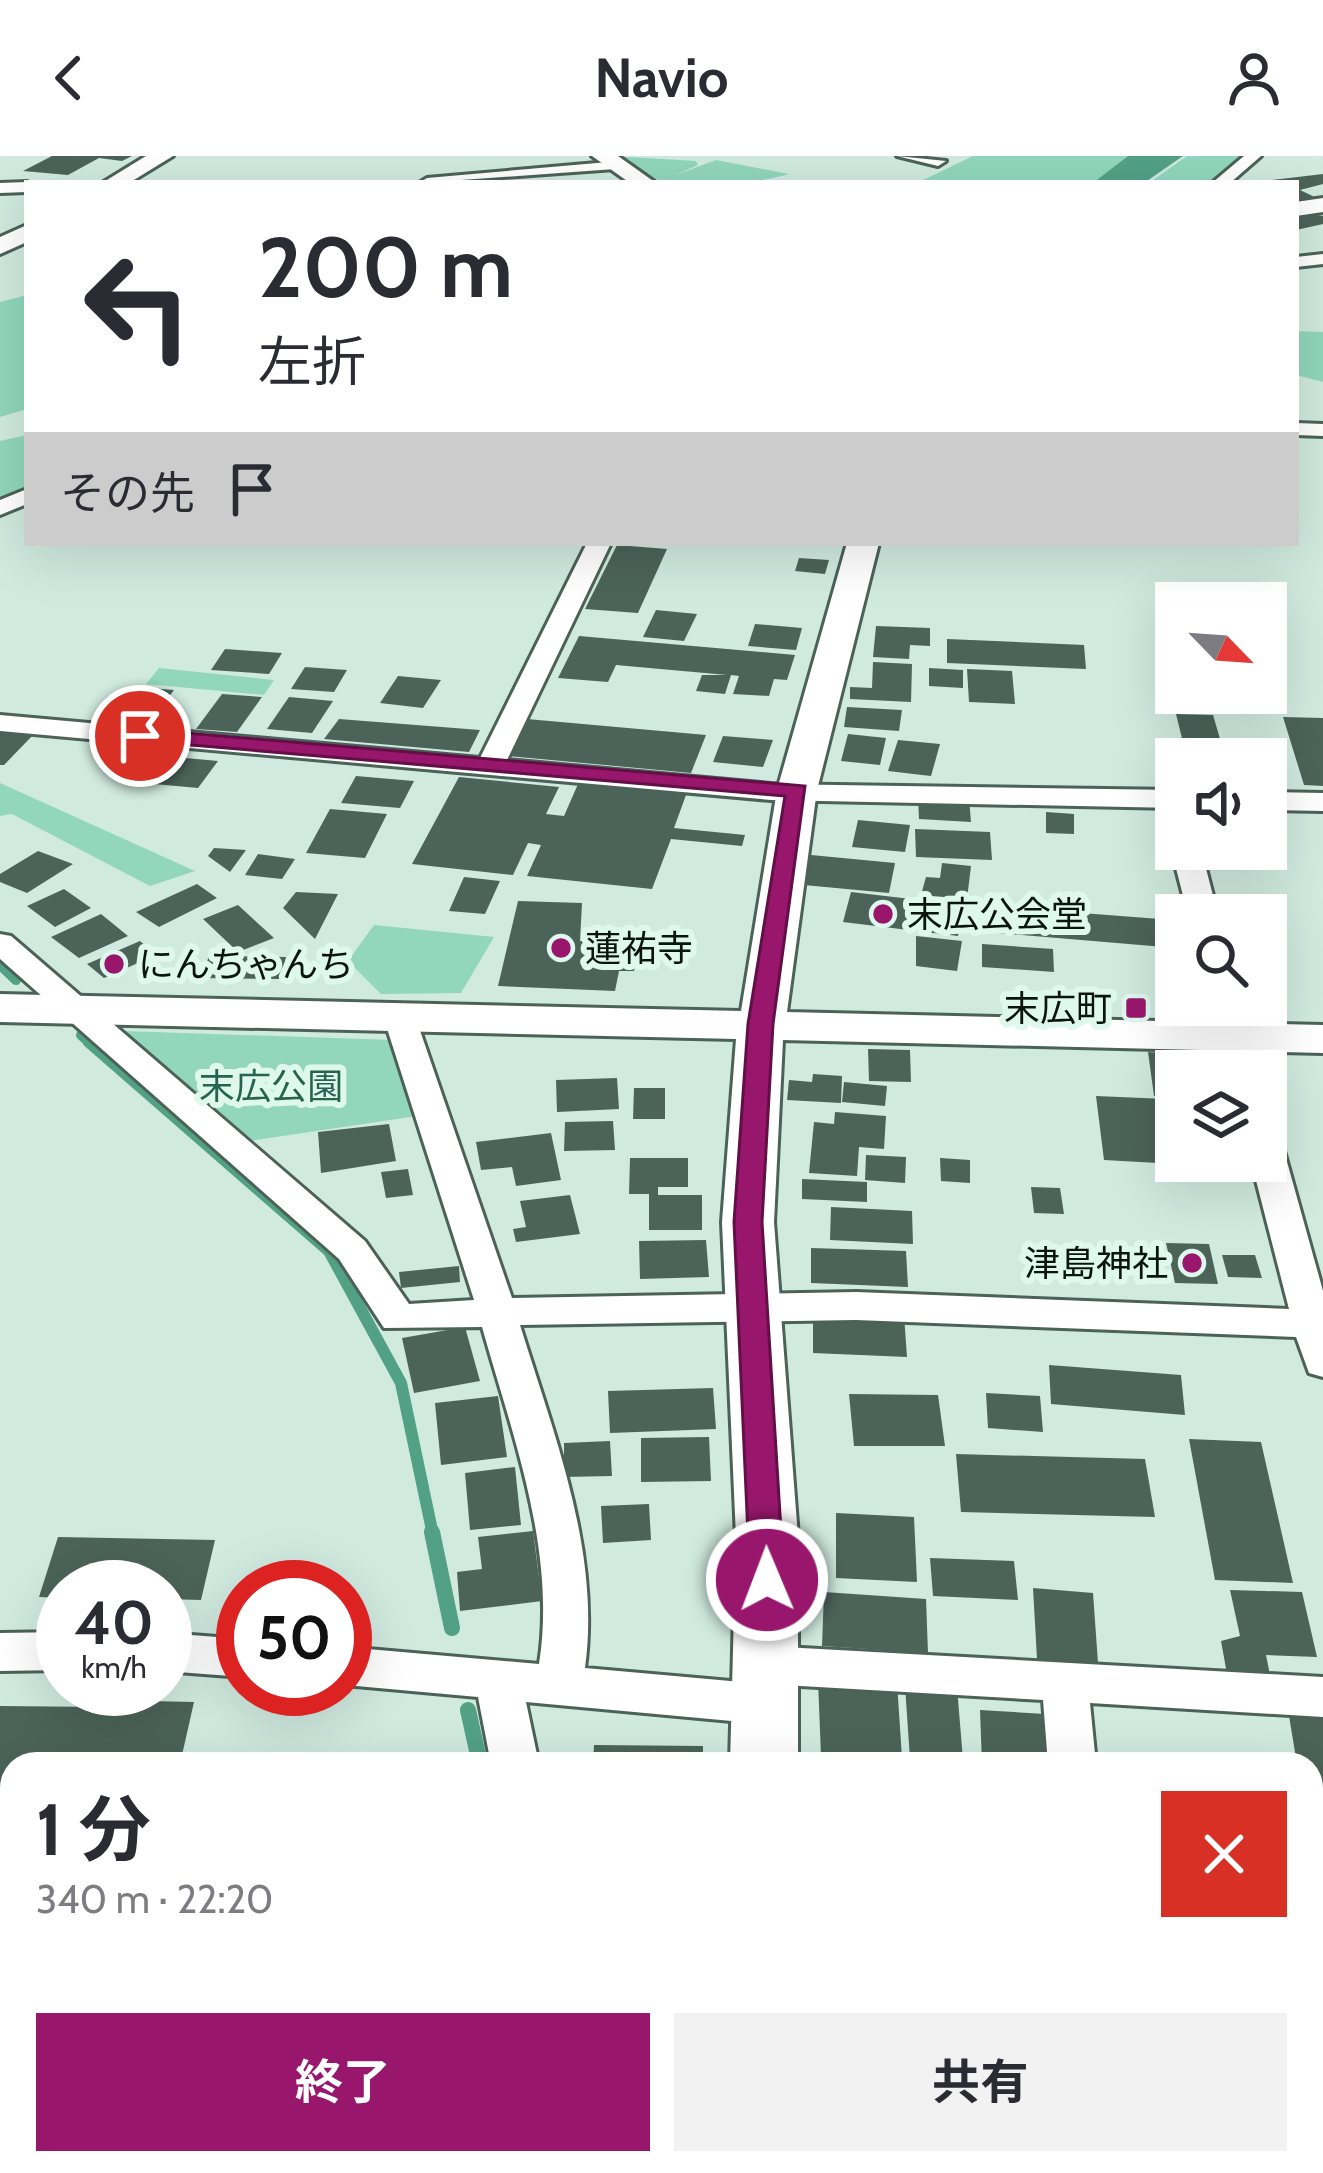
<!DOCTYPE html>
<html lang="ja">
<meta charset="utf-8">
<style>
:root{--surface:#fff;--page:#f2f2f3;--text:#2b2b33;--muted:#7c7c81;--accent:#98176d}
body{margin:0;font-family:Cabin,"Noto Sans JP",sans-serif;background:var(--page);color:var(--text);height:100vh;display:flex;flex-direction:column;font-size:45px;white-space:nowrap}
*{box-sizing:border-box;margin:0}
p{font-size:39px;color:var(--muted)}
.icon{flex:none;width:66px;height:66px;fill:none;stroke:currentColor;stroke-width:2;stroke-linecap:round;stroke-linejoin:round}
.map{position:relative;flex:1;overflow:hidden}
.drawer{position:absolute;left:0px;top:1596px;width:1323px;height:423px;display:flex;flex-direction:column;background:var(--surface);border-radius:36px 36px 0 0;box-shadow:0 12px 48px #0002}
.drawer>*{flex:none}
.hud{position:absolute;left:24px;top:24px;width:1275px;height:366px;border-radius:0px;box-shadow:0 12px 48px #0002;background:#fff;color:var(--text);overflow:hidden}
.needle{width:78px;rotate:115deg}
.fabs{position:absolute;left:1155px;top:426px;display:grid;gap:24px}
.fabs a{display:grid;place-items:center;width:132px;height:132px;border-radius:0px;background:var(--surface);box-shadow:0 12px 48px #0002;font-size:60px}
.speed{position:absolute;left:36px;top:1404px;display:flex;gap:24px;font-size:60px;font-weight:700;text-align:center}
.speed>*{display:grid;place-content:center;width:156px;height:156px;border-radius:50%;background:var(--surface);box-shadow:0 12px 48px #0002;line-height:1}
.speed small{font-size:30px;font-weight:400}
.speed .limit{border:18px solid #d22;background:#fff;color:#111}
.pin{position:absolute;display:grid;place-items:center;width:102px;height:102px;color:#fff;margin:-51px;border:6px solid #fff;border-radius:50%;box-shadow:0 3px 12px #0007}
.me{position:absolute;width:132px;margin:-66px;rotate:359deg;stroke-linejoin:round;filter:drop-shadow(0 0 9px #0008)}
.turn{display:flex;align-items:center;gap:42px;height:252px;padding:0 36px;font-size:54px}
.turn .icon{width:156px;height:156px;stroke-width:2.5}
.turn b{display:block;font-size:84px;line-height:102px}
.then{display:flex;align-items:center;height:114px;padding:0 36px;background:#0003;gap:24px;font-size:45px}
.round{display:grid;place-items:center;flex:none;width:126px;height:126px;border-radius:0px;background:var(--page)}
.overview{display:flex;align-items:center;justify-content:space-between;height:204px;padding:0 36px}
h1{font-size:72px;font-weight:700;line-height:90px}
.cta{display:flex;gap:24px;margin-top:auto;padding:24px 36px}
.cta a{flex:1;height:138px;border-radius:0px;background:var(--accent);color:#fff;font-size:48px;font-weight:700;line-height:138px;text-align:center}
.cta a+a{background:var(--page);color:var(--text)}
header{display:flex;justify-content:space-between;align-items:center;height:156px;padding:0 36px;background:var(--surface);font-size:54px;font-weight:700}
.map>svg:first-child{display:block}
.green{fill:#91d6bd}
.water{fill:#52a187}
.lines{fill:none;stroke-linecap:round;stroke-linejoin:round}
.stream-far2{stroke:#52a187;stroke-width:10}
.stream-far1{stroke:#52a187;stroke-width:12}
.stream{stroke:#52a187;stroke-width:16}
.building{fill:#4c635a}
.street-casing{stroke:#4c6259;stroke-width:6}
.secondary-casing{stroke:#4c6259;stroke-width:6}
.street{fill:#fff;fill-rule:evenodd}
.secondary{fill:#fff;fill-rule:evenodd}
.route{fill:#98176d;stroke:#630f47;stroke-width:3}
.poi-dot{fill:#98176d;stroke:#def8ed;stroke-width:4.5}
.labels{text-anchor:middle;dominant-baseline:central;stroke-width:12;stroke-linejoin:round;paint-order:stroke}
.poi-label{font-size:36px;fill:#0b1410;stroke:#def8ed;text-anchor:start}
.park-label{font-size:36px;fill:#266351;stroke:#def8ed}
</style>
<header><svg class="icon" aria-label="back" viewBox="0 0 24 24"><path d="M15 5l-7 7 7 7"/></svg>Navio<svg class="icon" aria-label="person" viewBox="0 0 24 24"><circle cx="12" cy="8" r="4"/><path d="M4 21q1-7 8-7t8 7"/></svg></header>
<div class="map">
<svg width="1323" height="2017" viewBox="0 0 1323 2017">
<rect width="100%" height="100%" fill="#d0eae0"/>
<path class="green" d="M612,0l84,5 2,4 -25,11 43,-16 73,14c-48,14 -129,17 -166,-9l8,-4z
M973,0h155l-33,27h-178z
M1187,0h54l-32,27h-60z
M27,139v114l-27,8v-115z
M1296,175l27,1v50l-27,-7z
M27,279v71l-27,12v-77z
M159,512l115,12 -10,15 -118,-11z
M0,627l195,88 -45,15 -138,-72 -12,2z
M374,769l120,12 -33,56 -80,1 -33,-33z
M124,875l269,9 24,76 -168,25z"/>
<path class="water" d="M1128,0h55l-39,27h-51z"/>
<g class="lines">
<path class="stream-far2" d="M0,809l16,15
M81,879l11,10"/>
<path class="stream-far1" d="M89,886l240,209 72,132 32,152"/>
<path class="stream" d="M432,1376l20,96
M468,1554l12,54"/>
</g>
<path class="building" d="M52,0h80l-10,5 -23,-3 -31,17 -45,-4z
M1323,18v10l-23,6 23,11 -27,3v-21l-33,-2z
M1305,57l18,3v8l-27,6v-15z
M617,389l50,4 -29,64 -53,-4z
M799,402l30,2 -4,14 -30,-3z
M656,454l41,4 -13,27 -41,-4z
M755,468l47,4 -6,22 -48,-4z
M876,470l54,2v18l-20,-1 -1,14 -36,-2z
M579,480l216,19 -8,25 -13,-1 -5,17 -36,-2 6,-18 -8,-1 -6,19 -29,-3 6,-16h25l-111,-10 -8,17 -50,-4z
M947,483l137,6 2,24 -139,-6z
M225,493l57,4 -13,21 -58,-4z
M873,506l39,2 -1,38 -61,-3v-12l22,1z
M305,511l42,3 -13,22 -43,-3z
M929,512l34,2v18l-34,-2z
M967,513l45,2 3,33 -46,-2z
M398,520l43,4 -18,28 -43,-5z
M138,531l36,3 -24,32 -36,-3z
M222,538l40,3 -25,35 -41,-3z
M289,541l44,4 -21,32 -45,-4z
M847,551l55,3 -3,21 -55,-4z
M1176,558l37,1 13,44h-39z
M1283,561l40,1v68l-19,-1z
M339,563l141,11 -11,22 -145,-13z
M527,563l179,16 -15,38 -183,-17z
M0,573l35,4 -31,32h-4z
M848,578l38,4 -6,27 -39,-4z
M723,580l50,4 -10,27 -50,-5z
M898,584l42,4 -9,32 -43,-5z
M175,601l43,4 -20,27 -44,-4z
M356,620l58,5 -14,27 -59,-5z
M459,621l100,10 -13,27 18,2 14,-32 108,11 -12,33 71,7 -3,11 -71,-7 -19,50 -125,-13 14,-31 -13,-2 -15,32 -101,-11z
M918,640l51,2 2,24 -52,-3z
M330,653l57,5 -22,44 -59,-5z
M1046,656l28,2v20l-28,-1z
M858,664l52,5 -5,27 -53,-5z
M915,673l75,3 2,28 -76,-3z
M214,692l32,2 -16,22 -22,-16z
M38,695l35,13 -46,29 -27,-11v-8z
M258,698l37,5 -13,20 -37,-4z
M811,699l84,8 -6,30 -85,-8z
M942,707l29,3 -4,33 -46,-4 5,-18 14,1z
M464,721l36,4 -15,33 -36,-3z
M197,728l20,14 -58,29 -23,-15z
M64,733l27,19 -36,19 -28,-21z
M296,736l42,2 -23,45 -32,-31z
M851,736l60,7 -3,14 25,2 2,-9 28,3 -5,27 -115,-14z
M518,745l64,2 -2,38 36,1 -2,12h22l-2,17h-15l-4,20 -117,-5z
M238,749l36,33 -36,14 -35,-33z
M990,750l183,14 3,28 -190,-16z
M101,758l27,22 -49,22 -28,-21z
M916,780l46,5 -5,30 -41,-5z
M140,785l16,14 -52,23 -17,-14z
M982,788l71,5 1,23 -72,-5z
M209,800l77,1 -6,22 -79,-1z
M868,893l42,1 1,32 -42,-1z
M1148,896l69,4 3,15h-44v26l-22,-1z
M813,918l29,2 -1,27 -54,-3 2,-20 23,2z
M617,922l2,31 -62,3 -1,-32z
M844,926l43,4 -2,20 -43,-4z
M634,932h31v31h-32z
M1096,940l70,3 10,65 -72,-4z
M835,956l51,4 -2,33 -25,-2 -2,29 -48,-3 5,-51 20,2z
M613,965l2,29 -51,1 1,-29z
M389,968l7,37 -75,12 -3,-41z
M551,977l10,47 -45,6 -4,-19 -31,3 -5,-28z
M866,999l40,2 -1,26 -40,-3z
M630,1002h58v29h-30v8h44v35h-53v-36h-20z
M940,1002l30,2v23l-29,-2z
M408,1013l5,26 -27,3 -5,-26z
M802,1023l65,3v20l-65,-3z
M1031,1031l29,1 4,26 -30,-1z
M570,1039l10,39 -64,8 -3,-13 13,-2 -6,-26z
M831,1051l81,4 1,33 -83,-4z
M706,1084l3,37 -69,2 -1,-38z
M1166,1087l43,1 9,40 -43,-1z
M811,1092l95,3 2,36 -97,-4z
M1222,1099h33l7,23 -34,-1z
M459,1110l1,16 -59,6 -2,-16z
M813,1155l91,4 3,42 -94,-4z
M465,1171l15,54 -66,12 -12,-55z
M1049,1209l132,10 4,40 -134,-11z
M713,1232l3,41 -106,4 -2,-42z
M986,1237l54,3 3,36 -55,-4z
M849,1238l89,1 7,51h-91z
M498,1240l9,61 -66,8 -6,-62z
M709,1281l2,44 -70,1v-44z
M1189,1283l72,3 32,141 -78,-3z
M610,1285l2,35 -48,1v-34z
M956,1298l189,5 10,58 -194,-5z
M515,1311l6,58 -51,5 -5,-57z
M649,1348l2,36 -48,3 -2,-37z
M836,1357l78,4 3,65 -81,-4z
M533,1375l9,70 -82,10 -3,-39 25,-3 -4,-32z
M58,1381l157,3 -14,60 -36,-1v-12h-102v11l-24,-1z
M930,1402l84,3 4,39 -85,-4z
M1033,1432l60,5 5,70 -61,-4z
M1230,1434l72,2 15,65 -51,-2 4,20 -43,-1 -6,-33 19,-5z
M824,1436l102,7 2,54 -106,-7z
M818,1524l79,2 5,76 -81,-2z
M905,1530l52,1 6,73 -53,-1z
M103,1544l91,2 -14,62h-168v399h368l-1,10h-379v-467l102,1z
M980,1554l65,4 3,50h-66z
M1289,1560l34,2v81h-12v-35h-14z
M594,1589l109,1v18h-110z
M1313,1874l10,54v25l-12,-1z
M1170,2007h101l1,10h-101z
M944,2010l89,3 -1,4h-88z"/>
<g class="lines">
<g class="street-casing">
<path id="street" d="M897,0l49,5 -8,5z
M1244,0h17l-31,27h-18z
M620,5l-5,8 -196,14 8,-5z
M27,26v10l-27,1v-10z
M1323,98v10l-27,3v-10z
M1296,267l27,1v12l-27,-1z
M27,333v15l-27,11v-15z
M587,387h24l-104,217 264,24 405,6v18l-405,-8 -771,-69v-16l480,43z
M1266,636l57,1v18l-57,-1z
M1176,687v6h25l17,66h-30l-17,-66z
M0,778l11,2 354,305 44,63 65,-4 -91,-284 16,-10 16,10 97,282 344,-6 433,17 -38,-148h15v-21l18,11 39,140v86l-14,-4 -13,-36 -440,-17 -336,5c34,110 81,227 65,343l179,16 17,6 7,14 -7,14 -17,6 -238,-22 13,62h-48l-13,-67 -133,-12v-38l194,17c18,-113 -27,-230 -57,-337l-98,1 -45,-69 -339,-300z
M1210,849h32l19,66h-34z
M63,1476v38l-63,1v-38z
M165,1477l78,6v38l-78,-6z
M766,1490l557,31v40l-233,-14 6,61h-48l-5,-64 -277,-16 -16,-5 -7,-14 7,-14z
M519,2007h56v10h-56z
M1081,2007h56l1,10h-56z"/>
</g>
<g class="secondary-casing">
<path id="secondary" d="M146,0h27l-44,27h-27z
M592,0h26l38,27h-26z
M1323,42v14l-27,4v-14z
M27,69v17l-27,12v-17z
M847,387h32l-62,247 -30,222 536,13v28l-540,-13 -9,182 24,315v227h-68l6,-227 -14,-315 14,-183 -736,-17v-28l741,17 36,-221z
M723,2007h80v10h-80z"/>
</g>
<use href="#street" class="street"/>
<use href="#secondary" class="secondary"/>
</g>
<path class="route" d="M140,573l665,57 -32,238 -11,198 22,358 -5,10h-24l-5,-10 -16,-358 14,-198 37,-228 -652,-56v-9z"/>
<g class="poi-dot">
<circle cx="883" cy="758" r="12"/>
<circle cx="561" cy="792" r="12"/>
<circle cx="114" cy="808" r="12"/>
<rect x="1124" y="840" width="24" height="24" rx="6"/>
<circle cx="1192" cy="1107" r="12"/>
</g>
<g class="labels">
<g class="poi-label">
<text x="907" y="758">末広公会堂</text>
<text x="585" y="792">蓮祐寺</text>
<text x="138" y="808">にんちゃんち</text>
<text x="1112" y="852" text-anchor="end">末広町</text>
<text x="1168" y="1107" text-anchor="end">津島神社</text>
</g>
<g class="park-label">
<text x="271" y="930">末広公園</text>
</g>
</g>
</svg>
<div class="fabs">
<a><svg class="needle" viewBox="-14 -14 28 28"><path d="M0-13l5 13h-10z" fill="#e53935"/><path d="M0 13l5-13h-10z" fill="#7c7c81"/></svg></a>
<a><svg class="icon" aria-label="sound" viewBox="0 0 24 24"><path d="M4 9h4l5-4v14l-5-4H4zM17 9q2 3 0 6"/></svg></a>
<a><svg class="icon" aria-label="search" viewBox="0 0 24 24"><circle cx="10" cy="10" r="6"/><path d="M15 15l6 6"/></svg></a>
<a><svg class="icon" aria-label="layers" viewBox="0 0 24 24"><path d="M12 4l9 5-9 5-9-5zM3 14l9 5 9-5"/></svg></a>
</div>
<div class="speed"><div>40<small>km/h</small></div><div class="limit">50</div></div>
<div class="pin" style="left:140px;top:580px;background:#d93025"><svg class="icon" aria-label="arrive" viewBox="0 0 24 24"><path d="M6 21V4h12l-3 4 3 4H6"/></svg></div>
<svg class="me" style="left:767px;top:1424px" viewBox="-20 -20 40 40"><circle r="17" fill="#98176d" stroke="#fff" stroke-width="3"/><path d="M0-11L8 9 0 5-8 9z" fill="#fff"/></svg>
<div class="hud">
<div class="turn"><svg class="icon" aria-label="left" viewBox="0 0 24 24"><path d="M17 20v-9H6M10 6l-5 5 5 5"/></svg><div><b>200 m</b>左折</div></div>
<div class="then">その先<svg class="icon" aria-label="arrive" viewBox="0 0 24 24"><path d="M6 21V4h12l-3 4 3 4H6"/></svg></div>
</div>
<section class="drawer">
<div class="overview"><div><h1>1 分</h1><p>340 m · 22:20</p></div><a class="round" style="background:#d93025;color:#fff"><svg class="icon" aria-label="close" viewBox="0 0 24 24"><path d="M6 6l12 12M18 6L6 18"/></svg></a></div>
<div class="cta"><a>終了</a><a>共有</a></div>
</section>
</div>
